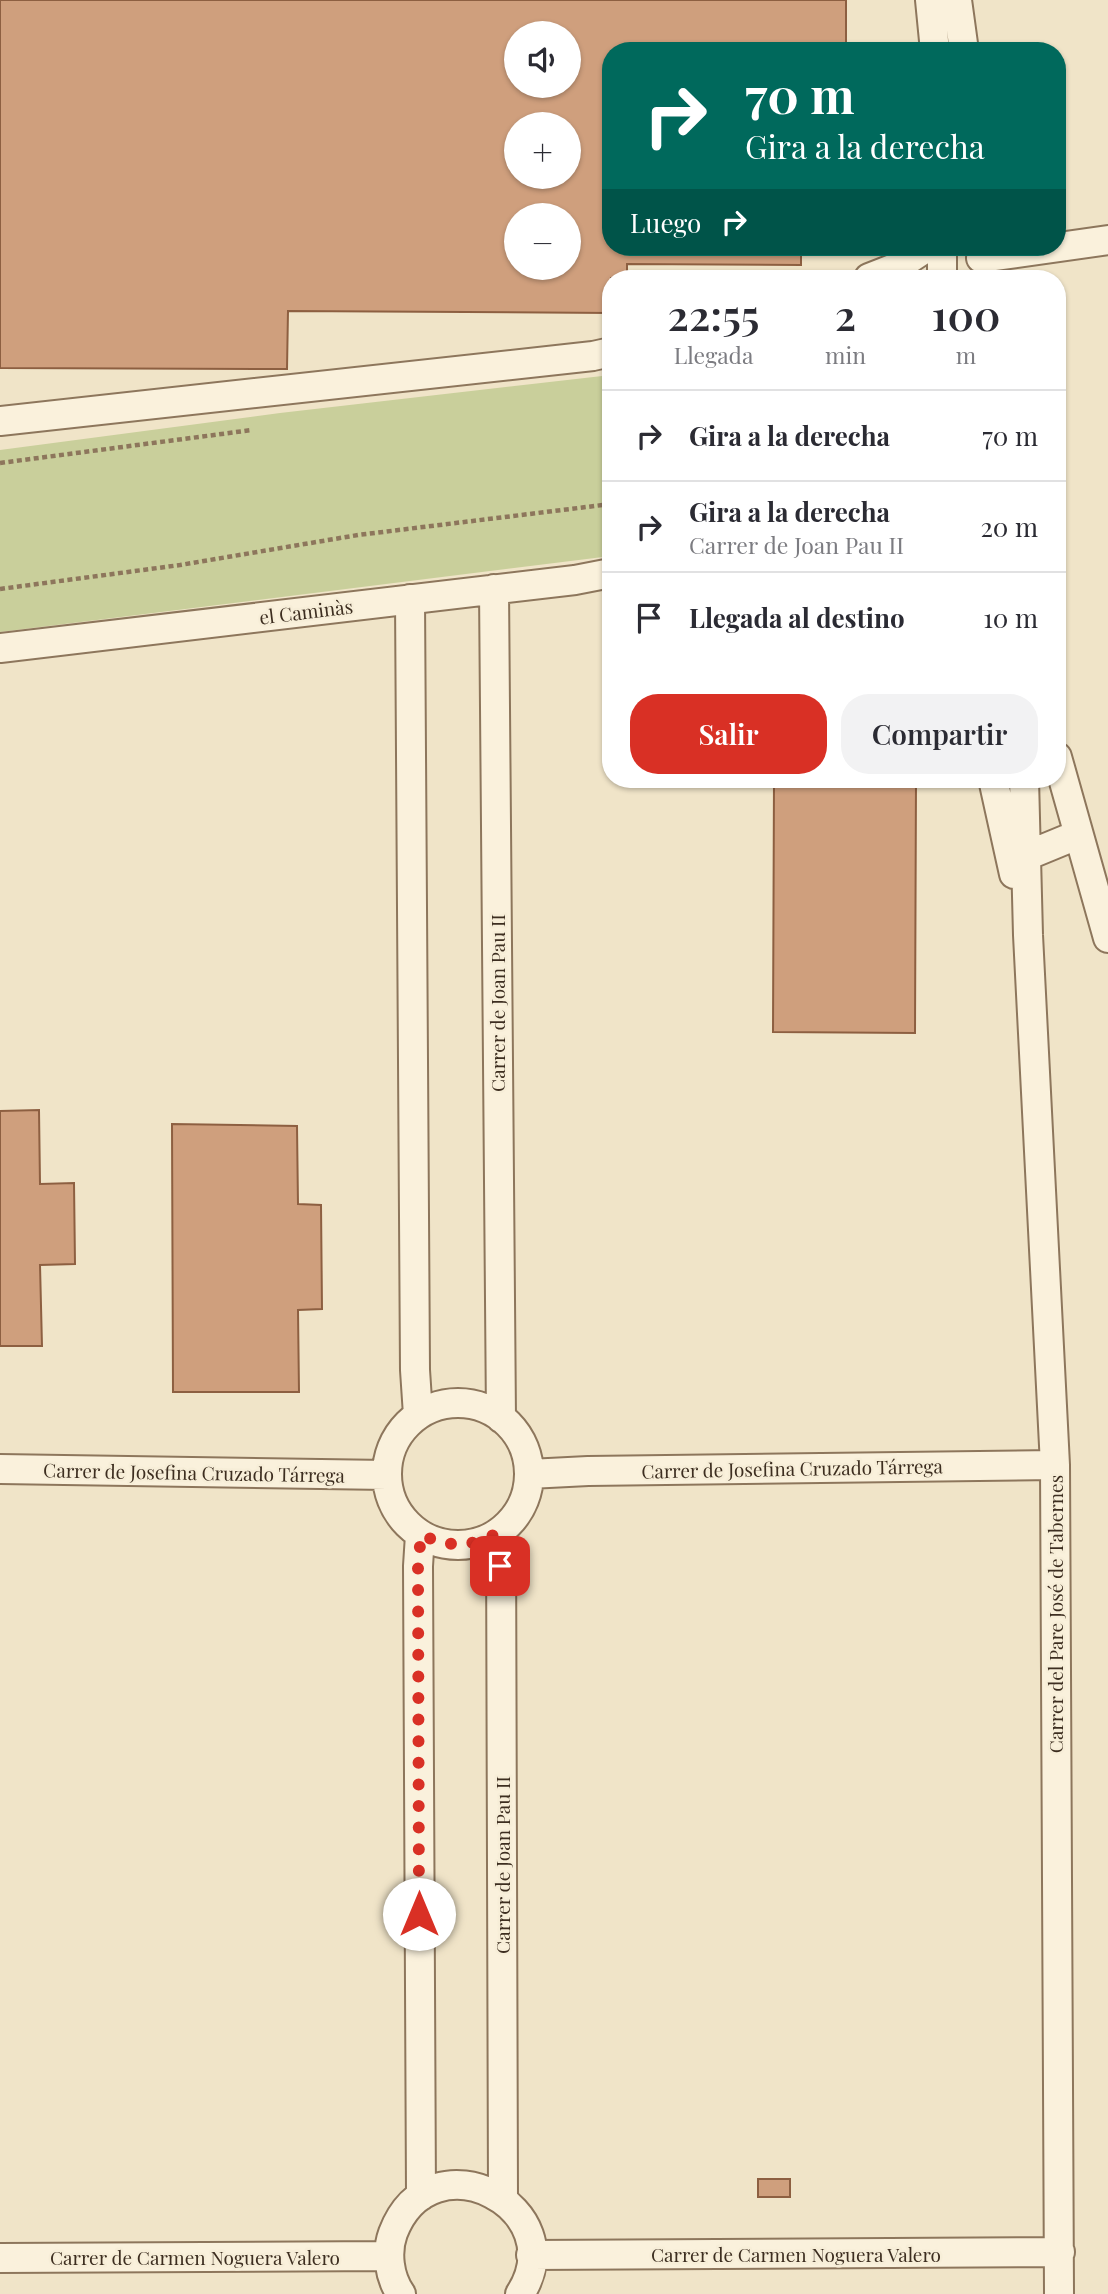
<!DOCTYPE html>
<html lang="es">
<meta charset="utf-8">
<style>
:root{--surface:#fff;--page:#f2f2f3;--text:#2b2b33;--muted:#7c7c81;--line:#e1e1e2;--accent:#d93025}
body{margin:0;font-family:"Playfair Display",serif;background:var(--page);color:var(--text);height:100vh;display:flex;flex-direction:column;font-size:26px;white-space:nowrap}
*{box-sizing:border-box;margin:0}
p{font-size:23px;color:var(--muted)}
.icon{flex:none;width:38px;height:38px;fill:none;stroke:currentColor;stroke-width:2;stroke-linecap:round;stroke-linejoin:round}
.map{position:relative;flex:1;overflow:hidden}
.side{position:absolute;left:602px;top:270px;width:464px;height:518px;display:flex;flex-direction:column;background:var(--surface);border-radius:28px;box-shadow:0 2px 5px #0004}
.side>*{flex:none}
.banner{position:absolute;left:602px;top:42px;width:464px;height:214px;border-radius:28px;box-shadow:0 2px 5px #0004;background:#00695c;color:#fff;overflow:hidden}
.tools{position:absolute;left:504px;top:21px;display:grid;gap:14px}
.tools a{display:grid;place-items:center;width:77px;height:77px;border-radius:50%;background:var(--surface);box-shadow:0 2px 5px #0004;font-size:35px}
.pin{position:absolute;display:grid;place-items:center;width:60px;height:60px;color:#fff;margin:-30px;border-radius:14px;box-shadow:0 4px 10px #0006}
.me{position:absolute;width:77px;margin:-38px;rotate:0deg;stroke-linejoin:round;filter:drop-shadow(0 0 5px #0008)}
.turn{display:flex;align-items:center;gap:24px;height:147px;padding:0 28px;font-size:32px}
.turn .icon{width:91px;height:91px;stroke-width:2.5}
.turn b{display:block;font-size:49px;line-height:60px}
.then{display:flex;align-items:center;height:66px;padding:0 28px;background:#0003;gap:14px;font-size:26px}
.eta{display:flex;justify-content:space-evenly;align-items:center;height:119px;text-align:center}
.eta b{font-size:42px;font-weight:600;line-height:49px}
.button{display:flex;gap:14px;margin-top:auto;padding:14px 28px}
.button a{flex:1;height:80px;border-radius:28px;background:var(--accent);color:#fff;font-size:28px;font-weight:600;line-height:80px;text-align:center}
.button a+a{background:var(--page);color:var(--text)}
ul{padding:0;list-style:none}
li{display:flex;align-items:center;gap:21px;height:91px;padding:0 28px;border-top:2px solid var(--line)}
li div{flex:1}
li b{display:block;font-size:26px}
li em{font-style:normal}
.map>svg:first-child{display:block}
.green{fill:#c9cf9b}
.building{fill:#cf9f7d;stroke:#8d5f41;stroke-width:2;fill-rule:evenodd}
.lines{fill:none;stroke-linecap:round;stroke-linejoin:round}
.street-casing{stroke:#8d765c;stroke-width:32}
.path{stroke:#8d765c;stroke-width:4.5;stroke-dasharray:5 3.5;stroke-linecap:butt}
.street{stroke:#faf1dc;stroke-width:28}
.route{stroke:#d93025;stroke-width:12;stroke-dasharray:0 21.6}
.labels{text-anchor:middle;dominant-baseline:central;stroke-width:5;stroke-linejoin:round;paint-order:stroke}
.street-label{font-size:19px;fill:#3d2e20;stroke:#f7eed8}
</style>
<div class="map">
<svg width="1108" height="2294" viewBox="0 0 1108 2294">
<rect width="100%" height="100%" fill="#f0e4c8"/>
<path class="green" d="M611,375v181l-611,76v-182l280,-37z"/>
<path class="building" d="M0,0h846v51h-235v196h190v18l-174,-1v14h-16v35l-323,-2 -1,58 -287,-1zM516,33h53v53h-53zM516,124h53v53h-53zM516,215h53v53h-53z
M774,779h142l-1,254 -142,-1z
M39,1110l1,74 34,-1 1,81 -35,1 2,81h-42v-235z
M172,1124l125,2 1,78 23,1 1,104 -24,1 1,82h-126z
M758,2179h32v18h-32z"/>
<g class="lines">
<g class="street-casing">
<path id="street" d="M930,0l5,51
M957,0l7,51
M981,258l127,-18
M869,278l28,-11 30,-20
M942,278v-31
M0,421l593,-65 18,-4
M494,589l7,829
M410,599l5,771 3,45
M0,648l575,-68 36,-7
M1057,757l51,181
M993,779l21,95
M1024,779l4,156 27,530 4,829
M1026,856l51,-21
M387 1474a71 71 0 1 1 142 0a71 71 0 1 1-142 0Z
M0,1469l387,6
M529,1474l59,-3 467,-6
M501,1531l2,667
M420,1535l-2,31 3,630
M531,2255l529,-3
M0,2258l389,-2
M401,2294c-12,-17 -15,-42 -8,-61 39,-101 182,-24 127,61"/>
</g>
<path class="path" d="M0,463l252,-33
M0,589l180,-24 178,-30 253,-31"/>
<use href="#street" class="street"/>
</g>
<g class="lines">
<path class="route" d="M419,1914l-1,-348 3,-31c32,13 49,13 80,-4l-1,35"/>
</g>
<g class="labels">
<g class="street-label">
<text transform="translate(306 611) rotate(-7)">el Caminàs</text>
<text transform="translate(497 1003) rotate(-90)">Carrer de Joan Pau II</text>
<text transform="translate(792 1468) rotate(-1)">Carrer de Josefina Cruzado Tárrega</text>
<text transform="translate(194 1472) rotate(1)">Carrer de Josefina Cruzado Tárrega</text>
<text transform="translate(1055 1614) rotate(-90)">Carrer del Pare José de Tabernes</text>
<text transform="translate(502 1865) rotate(-90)">Carrer de Joan Pau II</text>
<text x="796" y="2254">Carrer de Carmen Noguera Valero</text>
<text x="195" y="2257">Carrer de Carmen Noguera Valero</text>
</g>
</g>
</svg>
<div class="tools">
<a><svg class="icon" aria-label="sound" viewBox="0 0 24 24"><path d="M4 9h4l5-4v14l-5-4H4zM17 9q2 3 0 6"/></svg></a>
<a>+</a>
<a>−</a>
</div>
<div class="pin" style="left:500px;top:1566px;background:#d93025"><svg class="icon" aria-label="arrive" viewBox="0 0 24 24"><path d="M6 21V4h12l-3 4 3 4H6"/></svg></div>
<svg class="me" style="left:419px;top:1914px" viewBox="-20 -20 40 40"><circle r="19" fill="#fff"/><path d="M0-13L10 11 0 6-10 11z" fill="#d93025"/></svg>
<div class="banner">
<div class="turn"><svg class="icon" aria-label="right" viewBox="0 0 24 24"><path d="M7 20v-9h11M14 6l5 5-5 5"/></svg><div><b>70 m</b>Gira a la derecha</div></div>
<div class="then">Luego<svg class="icon" aria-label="right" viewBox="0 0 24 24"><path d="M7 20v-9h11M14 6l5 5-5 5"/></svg></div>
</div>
<section class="side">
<div class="eta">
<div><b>22:55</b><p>Llegada</p></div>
<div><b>2</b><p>min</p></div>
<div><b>100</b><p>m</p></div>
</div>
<ul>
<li><svg class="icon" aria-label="right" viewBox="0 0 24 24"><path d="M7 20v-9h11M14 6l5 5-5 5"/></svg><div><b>Gira a la derecha</b></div><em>70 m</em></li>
<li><svg class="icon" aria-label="right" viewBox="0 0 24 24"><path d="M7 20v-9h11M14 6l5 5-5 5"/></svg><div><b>Gira a la derecha</b><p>Carrer de Joan Pau II</p></div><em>20 m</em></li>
<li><svg class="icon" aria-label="arrive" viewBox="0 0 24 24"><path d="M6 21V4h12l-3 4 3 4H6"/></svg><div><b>Llegada al destino</b></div><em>10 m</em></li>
</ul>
<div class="button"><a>Salir</a><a>Compartir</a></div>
</section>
</div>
